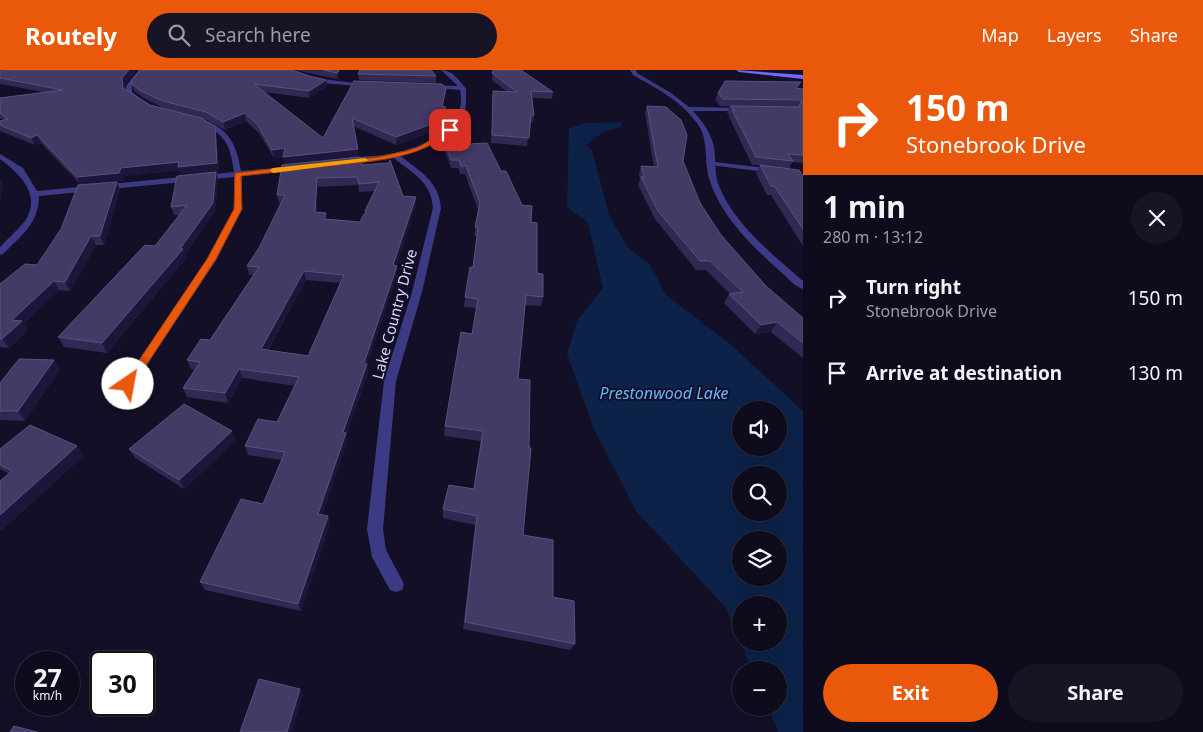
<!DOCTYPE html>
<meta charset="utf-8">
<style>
:root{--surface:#0e0b1c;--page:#171425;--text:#f1f3f6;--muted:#9b9ba3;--line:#2e2b3b;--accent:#ea580c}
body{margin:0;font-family:"Noto Sans",sans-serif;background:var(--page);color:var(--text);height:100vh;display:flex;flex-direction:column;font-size:19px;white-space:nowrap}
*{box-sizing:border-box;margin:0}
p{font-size:16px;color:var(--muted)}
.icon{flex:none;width:28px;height:28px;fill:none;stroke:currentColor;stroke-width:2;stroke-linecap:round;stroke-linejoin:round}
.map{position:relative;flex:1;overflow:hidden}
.sheet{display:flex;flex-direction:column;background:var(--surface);width:400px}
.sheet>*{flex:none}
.hud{background:#ea580c;color:#fff;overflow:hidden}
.buttons{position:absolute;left:732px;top:331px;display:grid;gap:10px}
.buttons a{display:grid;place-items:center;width:55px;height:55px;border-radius:50%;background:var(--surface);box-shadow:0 5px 20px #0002,0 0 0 1px var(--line);font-size:25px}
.speed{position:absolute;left:15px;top:581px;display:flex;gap:10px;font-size:25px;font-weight:700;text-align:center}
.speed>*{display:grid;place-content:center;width:65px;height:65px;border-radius:50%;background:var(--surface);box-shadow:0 5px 20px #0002,0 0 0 1px var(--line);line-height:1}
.speed small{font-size:12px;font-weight:400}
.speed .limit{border:2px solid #111;border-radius:8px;background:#fff;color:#111}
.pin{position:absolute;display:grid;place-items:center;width:42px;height:42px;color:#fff;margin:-21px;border-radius:10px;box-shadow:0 2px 8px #0006}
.me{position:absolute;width:55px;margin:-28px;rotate:33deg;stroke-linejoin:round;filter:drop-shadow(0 0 4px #0008)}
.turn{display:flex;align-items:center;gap:18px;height:105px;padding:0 20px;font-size:22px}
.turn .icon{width:65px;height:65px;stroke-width:2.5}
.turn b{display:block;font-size:35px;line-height:42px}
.round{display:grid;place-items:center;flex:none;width:52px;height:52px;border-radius:26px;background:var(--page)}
.head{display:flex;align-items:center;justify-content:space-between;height:85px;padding:0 20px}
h1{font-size:30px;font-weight:700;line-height:38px}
.primary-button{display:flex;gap:10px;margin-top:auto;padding:10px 20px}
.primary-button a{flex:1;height:58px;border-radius:30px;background:var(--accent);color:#fff;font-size:20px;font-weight:700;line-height:58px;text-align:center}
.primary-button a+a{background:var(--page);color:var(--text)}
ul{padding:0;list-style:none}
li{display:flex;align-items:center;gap:15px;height:75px;padding:0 20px}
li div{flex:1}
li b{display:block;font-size:19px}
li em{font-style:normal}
header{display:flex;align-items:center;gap:30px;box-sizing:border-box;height:70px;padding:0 25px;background:var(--accent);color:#fff}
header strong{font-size:24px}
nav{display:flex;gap:28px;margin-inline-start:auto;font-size:18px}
.search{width:350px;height:45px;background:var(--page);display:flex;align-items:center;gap:12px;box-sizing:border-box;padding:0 18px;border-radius:28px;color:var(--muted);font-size:19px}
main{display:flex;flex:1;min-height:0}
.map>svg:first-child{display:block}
.water{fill:#0c2248;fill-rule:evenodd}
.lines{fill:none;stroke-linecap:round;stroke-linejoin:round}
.service{fill:#3d3a85;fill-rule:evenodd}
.minor{fill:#3d3a85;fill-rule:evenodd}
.secondary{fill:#6f6bff;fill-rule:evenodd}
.wall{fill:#312854;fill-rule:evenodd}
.shaded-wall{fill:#1d163a}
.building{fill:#433a66;stroke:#5a527e;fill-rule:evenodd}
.route{fill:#ea580c;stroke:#983908}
.slow{fill:#f59e0b}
.labels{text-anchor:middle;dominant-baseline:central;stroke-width:4;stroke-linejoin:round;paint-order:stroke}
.street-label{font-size:15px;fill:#d9d4ff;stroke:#130f26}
.water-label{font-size:16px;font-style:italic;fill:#62b6ff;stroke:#130f26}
</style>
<header>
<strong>Routely</strong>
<div class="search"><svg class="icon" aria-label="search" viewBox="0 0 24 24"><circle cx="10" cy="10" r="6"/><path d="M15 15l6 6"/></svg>Search here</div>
<nav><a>Map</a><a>Layers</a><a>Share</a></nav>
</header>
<main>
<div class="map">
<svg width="803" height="662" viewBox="0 0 803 662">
<rect width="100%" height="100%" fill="#130f26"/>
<path class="water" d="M621,52v5l-18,5 -17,13 6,5 17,65 19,33 22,17 16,30 63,48 74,68v321h-25l-10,-24h11v-38h-27l-26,-62 -90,-97 -42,-82 -27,-75 10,-33 26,-33 -15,-65 -21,-16 2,-79 17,-5zM741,340h38v38h-38zM741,405h38v37h-38zM741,470h38v38h-38zM741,535h38v37h-38z"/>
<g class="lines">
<path class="service" d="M707,91l83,10 13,4v4l-14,-4 -79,-10 -4,-2z"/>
<path class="minor" d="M139,0h6l-13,16v6l11,9 -2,3 -15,-11v-7z
M277,0h9l27,8 58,7 -3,2 -56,-5z
M441,0c12,0 18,11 25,18 0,10 1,24 -5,34 -9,18 -42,29 -60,34 19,16 38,25 40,52l-19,84 -26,89 -13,148 3,21 18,34 -2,6 -6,2 -6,-2 -18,-33 -5,-28 17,-148 28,-89 21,-84c-2,-27 -20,-34 -39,-50l-49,6 -4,-2c10,-7 30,-5 42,-7 33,-5 86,-23 77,-65l-35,-3 3,-2 30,1z
M630,0h6l1,3 34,20 18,14 58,1 -2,3h-52c10,11 18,22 21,36 2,14 0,26 5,39 16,39 53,68 84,95v8c-8,-2 -15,-11 -21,-16 -28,-25 -60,-55 -72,-92 -7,-20 0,-40 -13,-58 -16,-22 -41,-35 -64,-48z
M200,49c29,9 36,24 41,52l57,-5 4,2 -4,2 -56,6v33l-25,50 -95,144h-8l-2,-3 2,-3 93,-138 27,-50v-32l-195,19c0,27 -18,40 -36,58l-3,1v-8c8,-9 18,-17 25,-26 17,-26 -5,-47 -25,-62v-5l23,14 14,23 197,-19c-4,-29 -9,-38 -36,-50v-2z"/>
<path class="secondary" d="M736,0l67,5v4l-64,-7z"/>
</g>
<path class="wall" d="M0,0l125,15v5l25,15 65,21 1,7 3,39 -40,-2 -55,6 -1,5 -42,4 -40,-42 -6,2 -35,-14v-10l3,-1 -3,-2v-20l43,-6 -43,-8z
M295,0h43l1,8 -2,1z
M493,0l60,22 -1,7 -20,-1 2,17 -1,7h-3l-3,24 -36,-3 2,-52h13l-14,-11z
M358,4l78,2v7l-77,-3z
M309,6l17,4 1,6 -18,12 -45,-6 59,46 31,-57 92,8 -1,7 -2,10 3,8 -9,16 -41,15 -43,-19 -68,39 -2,-8 -9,1 -15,-25 -13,-12 -21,9 -18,-10 -42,-11 -21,-11 -10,-7 -2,-7z
M798,18l5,1v74l-11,-1 -3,7 14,7v70l-32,-51h-4l-11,-22 4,-8h-8l-23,-48v-2l-2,-2 3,-7h-10l-5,-6 3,-7z
M647,36l36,55 17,42 21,32 45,51 37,32v40l-32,-26 -16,2 -31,-31 5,-9h1l-24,-24h-10l-41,-51 -17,-34 2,-5 -1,-6 2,-8 13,1 -9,-54z
M441,63l60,38 21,34 9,17 6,51 6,24 -2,9 -16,-1 -7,74 5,156 52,109 -5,6 -107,-21 12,-104 -32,-7v-9l30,-20 8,-48 -37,-5 1,-10 27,-92 5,-26 -13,-1 1,-10 8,-30 4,-31h-3l4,-26 -13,-36h-5l-2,-6h-7l-10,-27z
M282,95h80l54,40 -20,61h1v9l-30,89 1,9 -22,63 1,6 -25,73 6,1 2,9 -29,86 -96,-21 -5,-8 63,-78 19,-44 -34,-5 -3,-9 32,-24 18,-36 -53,-8 -14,25 -41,-6 -4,-9 12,-18 -4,-1 -4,-9 23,-20 43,-65h-4l-2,-9 12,-18 22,-45h-2l-2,-8zM358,115l1,7 16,-1 -10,20v3l-5,8 -34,-3v-6l-10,-1 2,-25zM306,210l34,3 -32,73 -40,-6z
M218,110l-3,31 -30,44 1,3 -79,95 -43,-6 -6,-10 97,-91 25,-31h-6l-3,-8z
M117,112l3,8 -16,55h-8l-26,46 -11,-1 -35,34 4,6 -19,18 -9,-1v-63l37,-19z
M54,290l6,9 -35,52 -25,-1v-37z
M232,361l3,10 -51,48 -49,-31 -6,-9z
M0,379l84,6 -82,75 -2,-1v-48l9,-7 -9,-5z"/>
<path class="shaded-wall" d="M129,0h8l-12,15 1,10 -3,-7 -1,-10z
M339,1v7l-2,1v-6z
M326,10l1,6 -18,12v-7z
M446,19l-1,7 -3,17v-7z
M446,37v7l-9,16 -41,15v-8z
M245,43l1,8 -21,9 -2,-8z
M215,56l1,7 3,39 -38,3 -2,-5 -55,6 -1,5 -42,4 -4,-8 44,-9z
M37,65l4,8 -6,2 -4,-7z
M285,78l1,8 -12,2 -2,-8z
M358,79l1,8 -74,8 -2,-8z
M216,102l2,8 -3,31 -30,44 1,3 -79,95 -5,-10 78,-94z
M317,108l1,9 -2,34 -1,-9z
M0,109l3,6 -3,18z
M117,112l3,8 -16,55 -4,-9z
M416,127v8l-23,69v-9z
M91,166l5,9 -26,46 -5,-9z
M397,196v9l-31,91 1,-2 1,9 -22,63 1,6 -27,81 -2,-9 46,-151z
M304,201l2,9 -43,78 -2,-9z
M54,211l5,9 -35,34 4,6 -19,18 -7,-9 10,-19z
M777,252l-6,10 -16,2 6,-9z
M54,290l6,9 -35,52 -7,-10z
M239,299l3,9 -14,25 -3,-10z
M232,361l3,10 -51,48 -5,-9z
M77,376l7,9 -82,75 -2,-2v-13z
M328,446l2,9 -29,86 -3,-7z
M300,619l3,6 -11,37h-5z"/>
<path class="building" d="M3,0h126l-7,8 1,10 27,17 51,13 14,8 2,37 -39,4 1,-5 -58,6 -2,5 -42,4 -40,-42 -6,3 -31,-13v-4l8,-2 -8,-6v-15l63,-8 -63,-12v-6z
M140,0h152l17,6 17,4 -17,11 -55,-7 69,54 31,-57 88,3 4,5 -4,17 4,1 -9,15 -41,15 -44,-19 6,31 -75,8 2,-9 -13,2 -14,-25 -13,-12 -22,9 -17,-10 -43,-11 -22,-10 -9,-7v-4z
M324,0h14l1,1 -2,2z
M360,0h71l5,6 -78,-2z
M493,0h28l32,22 -22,-1 3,24h-3l-2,23 -37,-3 1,-44 24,1 -25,-19z
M725,11l76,1 -5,6 7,1v66l-15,-1 5,7 -37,-4 -24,-47h3l-5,-4 69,1 3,-7 -79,-1 -5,-6z
M647,36l19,1 15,13 6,15 -4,26 17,42 21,32 45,51 37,32v25l-26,-21 -16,3 -32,-31 14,-2 -33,-31h-10l-42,-50 -17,-34h3l-3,-11 17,1z
M441,63l27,11 19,-1 14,28h5l16,34 10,1 -1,16 6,1v50l6,1v23l-17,-2 -8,84 12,1 -1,68h2l-8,87 30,5v57l21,4 1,43 -110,-22 12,-106 -34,-7 6,-24 25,4 9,-58 -38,-5 16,-94 11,2 6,-35 -13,-2 5,-30h3l5,-40h-3l5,-24 -14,-37h-5l-2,-6h-8z
M360,87l2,8 27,-2 1,-3 13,36 13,1 -23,68 4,1 -33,97 3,1 -24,68 3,1 -28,81 10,2 -30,88 -98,-22 41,-83 22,5 22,-52 -40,-6 13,-27 19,3 22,-45 -60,-8 -14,24 -42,-5 17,-26 -13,-2 14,-21 9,1 49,-73 -12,-1 12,-18 26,-53h-8l5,-30zM357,107l2,7 20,-2 -14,29 1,3h-2l-4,8 -36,-3 2,-6 -11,-1 2,-34zM304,201l40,4 -36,81 -47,-7z
M760,95l39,5 4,6v53l-28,-42 -4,-1z
M216,102l-3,31 -33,46h3l-81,94 -44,-6 87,-92 10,1 32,-41 -16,2 6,-31z
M117,112l-17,54h-9l-26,46 -11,-1 -42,39 10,1 -20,18h-2v-55l25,-20 12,1 24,-36 17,-44z
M19,289l35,1 -36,51h-18v-28z
M184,334l48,27 -53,49 -50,-31z
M30,355l47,21 -77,69v-34l12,-10 -12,-6v-16z
M259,609l41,10 -13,43h-47z
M14,656l23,6h-27z"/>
<path class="route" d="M448,59l5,1c-34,30 -81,31 -124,36 -29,3 -58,7 -88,10l1,33 -26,50 -84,128h-7l-2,-3 2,-3 82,-122 27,-50 1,-36 143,-16 28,-6 13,-4z"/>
<path class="slow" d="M365,88l3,2 -1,1 -94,12 -3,-3 3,-2z"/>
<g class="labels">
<g class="street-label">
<text transform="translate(394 244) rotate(-75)">Lake Country Drive</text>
</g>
<g class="water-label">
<text x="664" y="323">Prestonwood Lake</text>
</g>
</g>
</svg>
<div class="buttons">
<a><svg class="icon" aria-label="sound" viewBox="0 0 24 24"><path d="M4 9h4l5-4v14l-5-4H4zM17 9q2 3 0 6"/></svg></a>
<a><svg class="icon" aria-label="search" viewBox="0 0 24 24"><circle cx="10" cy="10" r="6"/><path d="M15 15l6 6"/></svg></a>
<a><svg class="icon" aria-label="layers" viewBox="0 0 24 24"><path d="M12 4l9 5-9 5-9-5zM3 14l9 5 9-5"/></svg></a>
<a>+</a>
<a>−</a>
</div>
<div class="speed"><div>27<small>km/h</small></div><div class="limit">30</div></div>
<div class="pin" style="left:450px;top:60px;background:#d93025"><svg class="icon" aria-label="arrive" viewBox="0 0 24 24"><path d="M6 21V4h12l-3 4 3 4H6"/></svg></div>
<svg class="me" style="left:128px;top:314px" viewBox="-20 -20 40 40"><circle r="19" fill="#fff"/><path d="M0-13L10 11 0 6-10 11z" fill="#ea580c"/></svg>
</div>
<section class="sheet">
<div class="hud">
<div class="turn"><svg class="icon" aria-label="right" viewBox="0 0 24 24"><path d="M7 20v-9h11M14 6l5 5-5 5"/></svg><div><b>150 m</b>Stonebrook Drive</div></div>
</div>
<div class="head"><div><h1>1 min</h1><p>280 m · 13:12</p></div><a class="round"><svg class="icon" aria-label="close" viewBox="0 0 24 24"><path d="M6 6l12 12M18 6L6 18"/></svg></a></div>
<ul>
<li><svg class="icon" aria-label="right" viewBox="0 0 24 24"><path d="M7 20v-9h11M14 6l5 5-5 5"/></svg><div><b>Turn right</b><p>Stonebrook Drive</p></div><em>150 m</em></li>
<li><svg class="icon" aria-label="arrive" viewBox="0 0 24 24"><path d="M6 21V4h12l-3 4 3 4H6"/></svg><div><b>Arrive at destination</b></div><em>130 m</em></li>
</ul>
<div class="primary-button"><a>Exit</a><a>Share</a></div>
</section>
</main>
